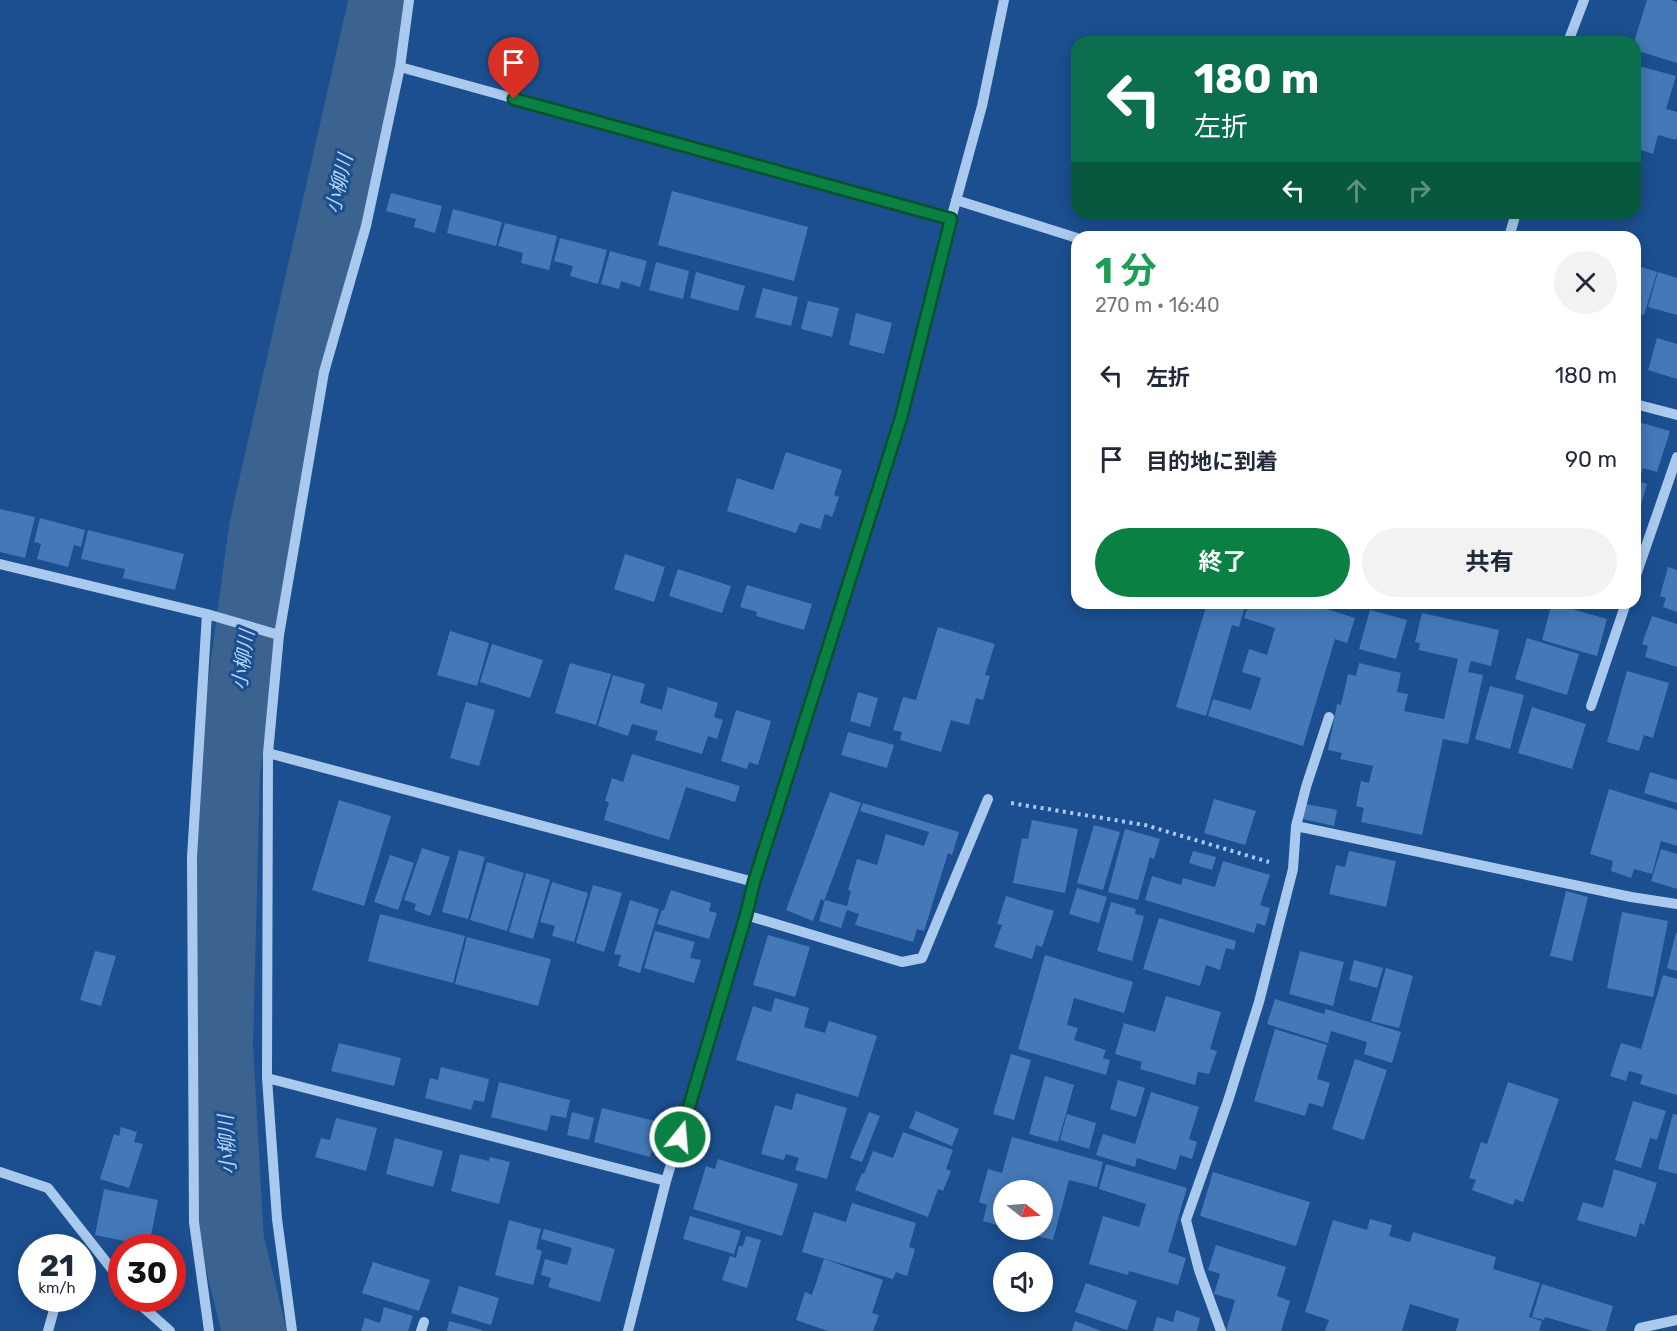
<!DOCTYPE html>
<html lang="ja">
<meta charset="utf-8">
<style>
:root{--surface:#fff;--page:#f2f2f3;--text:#1f2937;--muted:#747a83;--accent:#0b8043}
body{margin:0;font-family:Rubik,"Noto Sans JP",sans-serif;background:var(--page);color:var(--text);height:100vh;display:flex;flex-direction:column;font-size:22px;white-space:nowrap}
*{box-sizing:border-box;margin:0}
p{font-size:20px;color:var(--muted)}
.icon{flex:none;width:33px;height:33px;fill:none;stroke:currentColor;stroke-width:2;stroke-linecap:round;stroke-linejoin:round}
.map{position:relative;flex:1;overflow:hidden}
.side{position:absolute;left:1071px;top:231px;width:570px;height:378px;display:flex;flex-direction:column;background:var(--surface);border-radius:18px;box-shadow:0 3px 15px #0003}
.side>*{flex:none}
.guide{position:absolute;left:1071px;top:36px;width:570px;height:183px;border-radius:18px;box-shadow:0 3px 15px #0003;background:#0b6e4f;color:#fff;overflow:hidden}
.needle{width:39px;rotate:107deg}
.tools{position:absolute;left:993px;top:1180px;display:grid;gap:12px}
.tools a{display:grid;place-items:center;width:60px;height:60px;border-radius:50%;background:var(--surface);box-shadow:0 3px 15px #0003;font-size:30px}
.speed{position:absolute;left:18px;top:1234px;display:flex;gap:12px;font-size:30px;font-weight:700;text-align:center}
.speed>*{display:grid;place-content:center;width:78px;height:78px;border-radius:50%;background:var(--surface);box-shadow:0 3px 15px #0003;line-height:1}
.speed small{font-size:15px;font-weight:400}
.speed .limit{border:9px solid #d22;background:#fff;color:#111}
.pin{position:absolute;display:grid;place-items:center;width:51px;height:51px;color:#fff;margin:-62px -26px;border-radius:50% 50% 50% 0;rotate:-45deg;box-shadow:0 0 6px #0007}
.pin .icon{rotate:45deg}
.me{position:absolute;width:66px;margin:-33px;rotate:17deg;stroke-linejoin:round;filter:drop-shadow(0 0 4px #0008)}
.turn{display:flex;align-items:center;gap:21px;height:126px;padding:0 24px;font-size:27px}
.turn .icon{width:78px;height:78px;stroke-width:2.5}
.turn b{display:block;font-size:42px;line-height:51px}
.lanes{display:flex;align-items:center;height:57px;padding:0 24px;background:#0003;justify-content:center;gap:30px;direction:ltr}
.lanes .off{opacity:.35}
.round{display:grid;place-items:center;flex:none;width:63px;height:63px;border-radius:32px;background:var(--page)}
.head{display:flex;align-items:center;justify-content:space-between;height:102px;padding:0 24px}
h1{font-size:36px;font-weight:700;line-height:45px;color:#1e9e55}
.action{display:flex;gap:12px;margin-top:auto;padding:12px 24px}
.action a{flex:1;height:69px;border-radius:36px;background:var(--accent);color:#fff;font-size:24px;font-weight:700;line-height:69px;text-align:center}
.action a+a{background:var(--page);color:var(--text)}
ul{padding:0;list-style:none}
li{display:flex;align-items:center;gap:18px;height:84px;padding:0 24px}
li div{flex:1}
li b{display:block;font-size:22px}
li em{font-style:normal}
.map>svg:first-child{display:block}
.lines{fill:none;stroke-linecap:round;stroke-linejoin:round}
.river{stroke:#3c6290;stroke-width:64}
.building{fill:#4478b7}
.path{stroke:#a9c9ee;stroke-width:4;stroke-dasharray:3 4.5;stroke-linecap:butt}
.minor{stroke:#a9c9ee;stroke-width:10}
.route-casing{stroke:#07532c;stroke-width:15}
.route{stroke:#0b8043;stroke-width:10}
.labels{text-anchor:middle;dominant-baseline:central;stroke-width:6;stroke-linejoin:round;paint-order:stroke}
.water-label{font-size:20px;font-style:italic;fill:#b5d3f5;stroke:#1b4f8f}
</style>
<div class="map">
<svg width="1677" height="1331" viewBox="0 0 1677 1331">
<rect width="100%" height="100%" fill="#1b4f8f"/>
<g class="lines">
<path class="river" d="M254,1331l-22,-90 -11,-195 7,-273 33,-245 120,-528"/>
</g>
<path class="building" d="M1647,0h23l7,2v61l-42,-13 -1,-8z
M1635,65l41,11 -10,33 11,3v24l-1,4 -18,-5 -5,19 -18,-6z
M672,191l136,36 -14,54 -136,-36z
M391,193l51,13 -7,27 -21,-6 2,-8 -30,-8z
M453,209l49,13 -6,24 -49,-13z
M505,223l52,13 -8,34 -28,-7 2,-10 -25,-7z
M560,238l47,12 -9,34 -28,-8 3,-10 -19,-5z
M610,251l37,10 -7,26 -19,-6 -2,8 -18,-5z
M656,262l33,9 -6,28 -34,-9z
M1635,265l22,7 -13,43 -9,-2z
M696,272l49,14 -7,25 -48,-13z
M1658,272l19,6v37l-29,-8z
M763,288l35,9 -7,29 -36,-9z
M808,301l31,7 -7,29 -31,-8z
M856,313l36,10 -8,31 -35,-9z
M1657,338l20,6v35l-29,-9z
M1635,421l35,10 -13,41 -14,-4 -3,9 -5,-2z
M786,452l56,18 -8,25 5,2 -7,20 -7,-3 -5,15 -20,-6 -4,10 -69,-22 10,-33 36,12z
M1635,480l12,4 -11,39h-1z
M0,509l35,8 -10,41 -25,-6z
M40,518l45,12 -4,17 -7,-2 -6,22 -31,-8 4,-15 -7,-2z
M88,530l96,24 -9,36 -52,-12 2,-9 -44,-10z
M625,554l40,13 -11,35 -40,-13z
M1668,567l9,3v42l-14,-5 3,-9 -6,-2z
M678,569l53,17 -9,27 -53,-17z
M747,585l65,19 -8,26 -48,-14 1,-4 -17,-5z
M1207,603h39l-7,24 -7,-2 -26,91 -30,-9z
M1261,603h46l48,15 -8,25 -12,-4 -32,107 -95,-30 5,-17 38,11 10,-32 -19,-6 7,-23 18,6 8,-27 -31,-10 4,-12 11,3z
M1552,603h22l-2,6 35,10 -10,37 -55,-16z
M1370,610l37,10 -11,39 -37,-10z
M1422,613l77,17 -8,36 -20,-5 -3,11 15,3 -15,69 -25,-5 -21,96 -61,-13 3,-14 -8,-2 5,-25 8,2 4,-17 -33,-7 2,-6 -14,-3 9,-46 4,1 7,-31 8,2 3,-13 42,10 -4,19 11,2 -4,17 40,8 14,-60 -39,-9 1,-7 -5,-1z
M1652,616l25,8v43l-32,-10 3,-11 -6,-2z
M938,627l57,17 -10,31 5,1 -7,24 -7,-2 -7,27 -18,-5 -10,32 -41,-12 2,-8 -9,-2 10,-33 13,3z
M450,631l39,12 -12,43 -40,-11z
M1527,638l52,16 -12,41 -52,-16z
M492,644l51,16 -13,38 -50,-16z
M570,663l41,11 -15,51 -41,-12z
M1627,671l42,12 -16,55 -9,-3 -5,16 -32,-9z
M613,675l32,9 -5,19 22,7 6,-23 50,16 -4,14 9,3 -6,19 -9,-3 -6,18 -47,-14 3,-9 -26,-7 -4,12 -30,-10z
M1490,686l34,9 -14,54 -35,-10z
M858,692l20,6 -8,29 -20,-6z
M466,702l29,8 -16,56 -29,-8z
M1532,707l54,17 -14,45 -54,-16z
M736,710l35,11 -13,44 -9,-3 -2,7 -26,-8z
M848,732l46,13 -7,23 -46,-13z
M632,754l108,32 -5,16 -49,-15 -17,53 -65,-20 5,-18 -4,-1 7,-23 11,4z
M1650,772l27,8v23l-33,-10z
M1609,789l68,21v36l-16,-5 -9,33 -18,-5 -3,9 -20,-7 2,-10 -23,-7z
M830,792l31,11 -37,98 -3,-2 -8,22 -27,-11z
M1214,799l42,12 -11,34 -41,-12z
M339,800l52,16 -27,90 -52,-16z
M863,803l96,29 -7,23 -4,-2 -24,78 -7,-2 -4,13 -58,-17 4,-11 -12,-4 -6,18 -22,-7 6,-21 22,6 4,-15 -3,-1 9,-31 20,6 9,-31 38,12 5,-14 -69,-21z
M1306,804l31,6 -3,16 -31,-7z
M1032,820l46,9 -13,64 -52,-10 9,-45 6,1z
M1094,825l26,7 -17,58 -26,-7z
M1125,829l35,10 -6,20 -4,-2 -12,43 -30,-8z
M422,848l28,9 -20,59 -16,-6 2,-6 -12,-4z
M1661,849l16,5v35l-26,-8z
M459,850l26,7 -17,62 -26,-7z
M1193,851l23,6 -4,13 -23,-7z
M1349,851l47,10 -10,46 -57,-13 7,-29 9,2z
M390,855l24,8 -16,47 -24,-8z
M1223,861l47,14 -10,30 10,3 -5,18 -8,-3 -3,10 -109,-33 7,-24 29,9 2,-7 32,9z
M487,862l37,11 -17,58 -37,-11z
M526,873l24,7 -17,59 -24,-7z
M552,882l36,11 -14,49 -22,-6 3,-10 -15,-4z
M593,885l29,8 -18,59 -28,-9z
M1077,888l30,9 -8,26 -30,-9z
M671,890l40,13 -2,8 8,2 -8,26 -52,-15 5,-14h2z
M1566,891l22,6 -16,64 -22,-5z
M1006,896l48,15 -12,36 -6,-2 -4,14 -38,-12 8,-22 -5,-1z
M630,900l29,9 -19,64 -22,-7 3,-11 -7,-1z
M1111,902l25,7 -1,5 9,2 -12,45 -35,-10z
M1622,912l46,9 -15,76 -46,-9z
M380,914l85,22 -12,47 -85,-22z
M1159,918l77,23 -2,9 -8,-2 -6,22 -14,-5 -6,21 -57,-17z
M655,931l40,11 -5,16 11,2 -7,23 -50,-15z
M1676,933h1v38l-10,-3z
M768,935l42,12 -15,50 -42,-12z
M467,937l84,22 -13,47 -83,-22z
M95,951l21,5 -15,50 -21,-6z
M1300,951l44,11 -11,44 -44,-12z
M1045,955l88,27 -9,31 -50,-15 -7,27 11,3 -4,12 32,10 -3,8 7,2 -4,15 -88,-26z
M1354,960l29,8 -6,20 -28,-8z
M1386,968l27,8 -14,52 -28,-7z
M1663,975l14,4v116l-37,-11 3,-9 -14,-4 -3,10 -16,-5 11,-33 20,6z
M1166,996l55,16 -11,37 7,2 -8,23 -11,-2 -3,13 -55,-16 2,-7 -27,-8 9,-31 31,9z
M775,998l34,10 -5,19 21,6 4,-12 48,15 -19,61 -122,-37 17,-54 18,6z
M1275,999l49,15 2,-5 75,23 -9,31 -28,-9 3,-12 -36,-11 -3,12 -61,-19z
M1275,1029l52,16 -10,34 13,4 -7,24 -14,-4 -4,13 -51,-15z
M339,1043l62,15 -7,28 -63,-15z
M1011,1054l20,6 -17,60 -21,-6z
M1355,1059l32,11 -23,70 -32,-11z
M441,1067l48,12 -5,23 -10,-2 -3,10 -46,-12 5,-20 8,2z
M1045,1076l29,9 -16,57 -29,-8z
M1118,1080l27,8 -9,29 -26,-8z
M499,1082l71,18 -4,18 -15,-3 -4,16 -56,-14z
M1508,1082l51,17 -36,103 -8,-3 -2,6 -41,-15 4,-10 -7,-2 12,-36 6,2z
M1151,1092l48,15 -10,32 8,3 -5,17 -12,-4 -4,15 -39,-12 -2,9 -39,-12 7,-21 32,10z
M796,1093l51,15 -20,71 -32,-9 4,-12 -13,-4 -2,6 -23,-6 14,-49 17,5z
M1633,1101l33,10 -9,29 -7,-2 -9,30 -26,-8z
M602,1108l57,14 -9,35 -56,-15z
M916,1111l43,18 -7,17 -43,-18z
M572,1112l22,6 -5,22 -22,-5z
M869,1112l11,4 -18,46 -12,-4z
M1067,1114l29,9 -7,26 -29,-9z
M1673,1114l4,1v59l-19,-5z
M336,1118l41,10 -11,43 -51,-14 6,-19 9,2z
M121,1127l16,5 -3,10 9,2 -14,44 -29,-9 14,-45 5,2z
M903,1132l50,18 -7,19 5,2 -8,20 -5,-2 -10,28 -73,-27 7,-17 2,1 9,-23 20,7z
M1012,1137l91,25 -6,25 -28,-7 -16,60 -36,-9 25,-1v-39h-38v36l-21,-6 4,-16 -8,-3 9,-33 14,4z
M395,1138l48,13 -10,36 -47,-13z
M460,1154l29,7 1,-4 20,5 -11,42 -48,-13z
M718,1159l80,25 -16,52 -89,-27 13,-43 9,3z
M1106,1164l81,24 -19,64 18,6 -8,27 -49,-14 -1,4 -39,-11 14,-48 36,11 7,-23 -47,-15z
M1614,1169l43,14 -13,42 -4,-2 -4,14 -59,-17 6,-18 20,6z
M1213,1172l97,30 -14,44 -96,-30z
M104,1189l54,11 -9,46 -54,-11z
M852,1203l64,20 -7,24 6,2 -8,27 -11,-4 -3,7 -91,-27 12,-40 32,10z
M690,1216l51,15 -7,23 -51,-15z
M1370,1219l22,6 -3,11 21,6 3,-10 83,25 -3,12 47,14 -11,34 13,4 -3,10h-83l3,-12 -49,-15 -8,27h-77l4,-11 -24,-8 28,-92 34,10z
M509,1220l32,9 -5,20 6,2 -9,34 -38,-10z
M544,1229l71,20 -15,53 -52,-15 3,-9 -10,-3 4,-16 22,6 5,-17 -31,-9z
M746,1236l15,4 -14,48 -25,-8 8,-24 6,2 3,-12h4z
M1216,1245l70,22 -9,29 13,5 -9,30h-55l9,-31 -21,-6 6,-20 -12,-4z
M824,1259l59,21 -11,33 7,2 -6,16h-45l-32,-11 9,-28 7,3z
M373,1262l57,18 -11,31 -57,-18z
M1086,1283l51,18 -10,29 -52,-18z
M1542,1284l71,22 -7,25h-13l-48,-14 -1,3 -12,-3z
M459,1286l40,12 -8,27 -40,-12z
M384,1307l29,9 -5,15h-47l4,-13 15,5z
M1176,1310l24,8 -3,13h-44l4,-14 16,5z
M449,1321l33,9v1h-35z
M1075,1321l26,10h-29z"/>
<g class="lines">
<path class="path" d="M1011,803l134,22 124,37"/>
<path class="minor" d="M1568,42l16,-42
M400,67l551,152
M956,200l121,38
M1509,237l7,-24
M1635,404l42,11
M0,564l207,50 72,21
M1635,578l42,-121
M207,614l-15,243 2,365 15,109
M1591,706l35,-103
M268,753l486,129
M1296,826l335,71 46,7
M746,915l156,47 20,-4 66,-159
M267,1078l399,103
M0,1172l48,16 74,94
M134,1299l36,32
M48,1331l7,-25
M292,1331l-15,-112 -10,-141 1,-325 11,-118 45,-263 42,-146 34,-159 9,-67
M421,1331l3,-9
M628,1331l38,-150 80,-266 8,-33 147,-464 50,-199 31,-113 22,-106
M1221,1331l-22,-61 -13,-50 42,-119 31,-99 34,-133 3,-43 10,-39 23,-70
M1639,1331l1,-3 37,-8"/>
</g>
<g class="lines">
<g class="route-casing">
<path id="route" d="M514,99l437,120 -50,199 -147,464 -8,33 -66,222"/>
</g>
<use href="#route" class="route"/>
</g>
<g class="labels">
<g class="water-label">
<text transform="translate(339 184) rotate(-77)">小柳川</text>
<text transform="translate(243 660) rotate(-82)">小柳川</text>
<text transform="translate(227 1145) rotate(-93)">小柳川</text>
</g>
</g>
</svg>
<div class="tools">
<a><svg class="needle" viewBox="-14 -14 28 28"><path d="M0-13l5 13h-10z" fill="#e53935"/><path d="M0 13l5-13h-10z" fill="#747a83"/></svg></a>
<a><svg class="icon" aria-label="sound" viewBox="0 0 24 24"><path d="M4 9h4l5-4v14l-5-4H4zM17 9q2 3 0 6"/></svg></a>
</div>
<div class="speed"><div>21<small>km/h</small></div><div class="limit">30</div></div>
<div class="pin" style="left:514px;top:99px;background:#d93025"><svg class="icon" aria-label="arrive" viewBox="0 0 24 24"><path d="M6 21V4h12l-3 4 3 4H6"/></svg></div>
<svg class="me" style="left:680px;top:1137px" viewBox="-20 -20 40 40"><circle r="17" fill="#0b8043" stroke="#fff" stroke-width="3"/><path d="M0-11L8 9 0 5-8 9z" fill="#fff"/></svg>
<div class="guide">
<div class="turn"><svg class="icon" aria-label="left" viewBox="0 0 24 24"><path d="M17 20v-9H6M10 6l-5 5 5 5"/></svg><div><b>180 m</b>左折</div></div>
<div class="lanes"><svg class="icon" aria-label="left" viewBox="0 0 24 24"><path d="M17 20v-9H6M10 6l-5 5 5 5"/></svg><svg class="icon off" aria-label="ahead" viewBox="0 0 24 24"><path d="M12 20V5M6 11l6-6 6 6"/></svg><svg class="icon off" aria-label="right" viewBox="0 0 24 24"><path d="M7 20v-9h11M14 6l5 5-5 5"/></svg></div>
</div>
<section class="side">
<div class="head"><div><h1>1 分</h1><p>270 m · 16:40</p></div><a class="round"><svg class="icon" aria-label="close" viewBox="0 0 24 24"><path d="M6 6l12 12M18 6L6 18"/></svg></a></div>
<ul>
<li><svg class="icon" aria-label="left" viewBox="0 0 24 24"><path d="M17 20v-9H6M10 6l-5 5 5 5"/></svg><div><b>左折</b></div><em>180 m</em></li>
<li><svg class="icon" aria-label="arrive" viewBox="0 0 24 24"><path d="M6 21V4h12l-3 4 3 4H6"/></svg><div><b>目的地に到着</b></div><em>90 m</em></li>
</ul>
<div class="action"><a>終了</a><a>共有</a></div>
</section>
</div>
